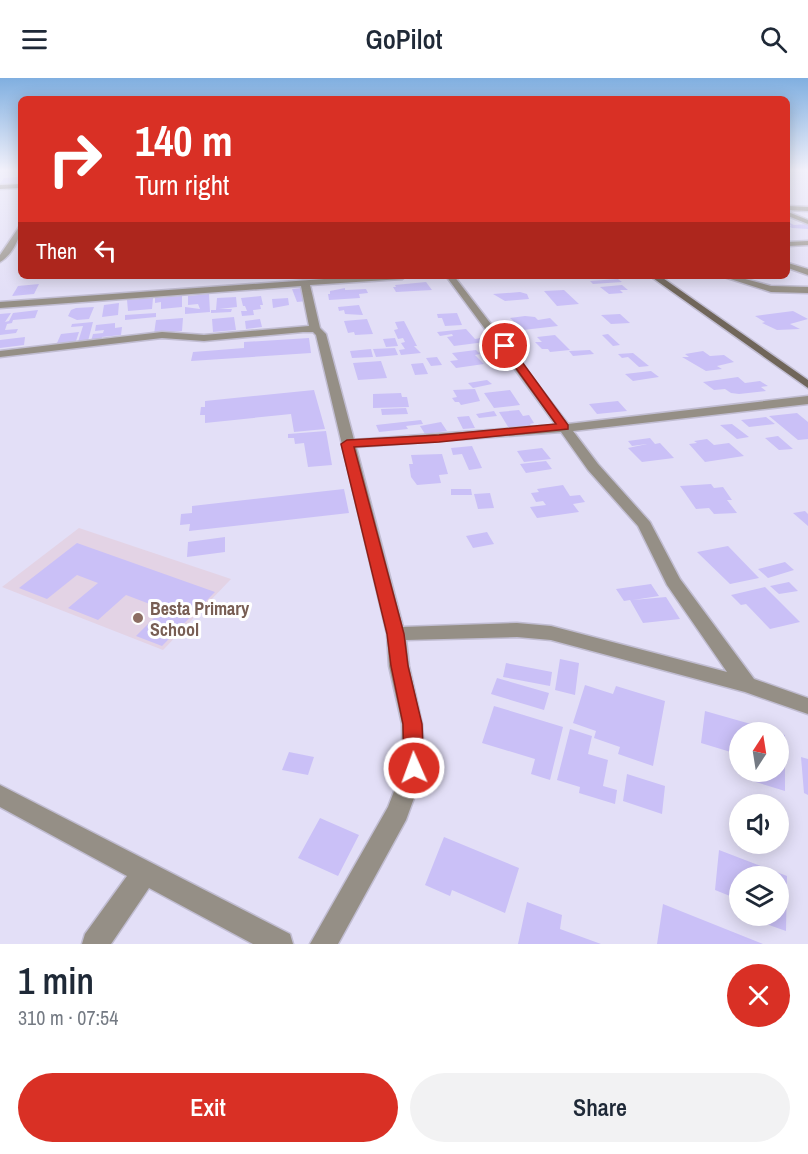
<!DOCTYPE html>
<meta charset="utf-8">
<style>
:root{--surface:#fff;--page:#f2f2f3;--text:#1f2937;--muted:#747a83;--accent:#d93025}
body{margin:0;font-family:"Archivo Narrow",sans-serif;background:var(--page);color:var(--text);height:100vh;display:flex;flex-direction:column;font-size:22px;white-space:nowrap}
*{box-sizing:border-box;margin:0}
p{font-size:20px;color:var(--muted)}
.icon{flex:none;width:33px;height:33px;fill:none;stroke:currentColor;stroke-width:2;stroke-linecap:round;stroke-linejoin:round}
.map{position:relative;height:866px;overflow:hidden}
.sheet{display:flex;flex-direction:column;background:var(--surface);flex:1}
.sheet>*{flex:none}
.top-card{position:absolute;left:18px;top:18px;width:772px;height:183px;border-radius:9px;box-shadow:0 3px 15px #0003;background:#d93025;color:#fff;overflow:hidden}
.needle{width:39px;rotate:12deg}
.buttons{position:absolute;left:729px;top:644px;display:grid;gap:12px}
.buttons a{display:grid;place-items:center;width:60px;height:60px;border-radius:50%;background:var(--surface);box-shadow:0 3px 15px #0003;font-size:30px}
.pin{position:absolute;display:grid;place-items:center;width:51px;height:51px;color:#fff;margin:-26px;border:3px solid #fff;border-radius:50%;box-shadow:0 2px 6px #0007}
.me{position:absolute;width:66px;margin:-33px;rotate:358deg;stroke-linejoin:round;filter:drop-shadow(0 0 4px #0008)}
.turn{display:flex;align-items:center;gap:21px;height:126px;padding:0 18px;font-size:27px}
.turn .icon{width:78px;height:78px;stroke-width:2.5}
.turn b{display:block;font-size:42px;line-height:51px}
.then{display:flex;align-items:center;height:57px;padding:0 18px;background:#0003;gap:12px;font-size:22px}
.round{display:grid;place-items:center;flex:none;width:63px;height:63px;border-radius:32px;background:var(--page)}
.headline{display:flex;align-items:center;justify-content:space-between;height:102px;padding:0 18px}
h1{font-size:36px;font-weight:600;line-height:45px}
.cta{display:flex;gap:12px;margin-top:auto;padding:12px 18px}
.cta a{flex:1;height:69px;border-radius:36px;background:var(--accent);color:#fff;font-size:24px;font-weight:600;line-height:69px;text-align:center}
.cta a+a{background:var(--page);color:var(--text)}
header{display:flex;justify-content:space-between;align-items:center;height:78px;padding:0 18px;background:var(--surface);font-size:27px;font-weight:600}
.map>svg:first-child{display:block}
.education{fill:#e3d3e5}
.building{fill:#cac0f7}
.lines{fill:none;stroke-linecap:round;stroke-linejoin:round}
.street-casing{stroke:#c1bdd2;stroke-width:3}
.secondary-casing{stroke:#c1bdd2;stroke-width:3}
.street{fill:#958f86;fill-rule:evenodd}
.secondary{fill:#70665a;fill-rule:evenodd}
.route{fill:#d93025;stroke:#8d1f18;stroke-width:1.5}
.education-dot{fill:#8d6e63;stroke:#fff;stroke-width:2}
.labels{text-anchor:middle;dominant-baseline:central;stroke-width:6;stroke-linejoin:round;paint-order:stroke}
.education-label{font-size:18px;font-weight:bold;fill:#785e54;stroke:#fff;text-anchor:start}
</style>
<header><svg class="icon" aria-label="menu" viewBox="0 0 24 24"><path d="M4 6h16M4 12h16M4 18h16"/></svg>GoPilot<svg class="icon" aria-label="search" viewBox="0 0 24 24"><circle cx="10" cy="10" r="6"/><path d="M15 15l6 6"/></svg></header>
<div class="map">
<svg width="808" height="866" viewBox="0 0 808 866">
<rect width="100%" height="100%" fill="#e3dff7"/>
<path class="education" d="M79,450l152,51 -68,71 -161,-63z"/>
<path class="building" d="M21,93v9l-3,3 -18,1 4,-6 14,-1z
M788,144l6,3 14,-1v5l-16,-1 -4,-2h3z
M618,201l4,3 -29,2 -3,-3z
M426,204l6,8 -36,2 -3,-5h3l-1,-2z
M39,206l-5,10 -22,2 6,-10z
M622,207l6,5h-8l3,3 -14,1 -9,-7z
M302,210l5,13 -10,1 -5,-13z
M345,210v2l21,-1 2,4 -9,1 1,4 -31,2 -1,-6h2v-3z
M564,212l15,14 -22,2 -13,-15z
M520,214l7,2 2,5 -24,2 -12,-7z
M209,216l1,18 -25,2v-7l15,2 -2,-5 -10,1v-9z
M182,218v11l-21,2v-7l-6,1v-5z
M261,218l2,9h-3l1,4 -8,1 1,5 -12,1 -1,-5h6l-2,-5h-2l-2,-8z
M236,219l1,10 -18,2h13l-1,3 -20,1v-3h5l1,-12z
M153,220l-1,11 -24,2 -1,-11z
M288,220l1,7 -16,3 -1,-9z
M119,225l-1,12 -16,2 2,-12z
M359,227l4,10 -18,-1 -1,-4 -5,1 -1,-4z
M94,229l-5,12 -12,1 -9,-4 3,-6 5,-2z
M38,232l-3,8 -22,2 -1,3 -5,1 -2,6 13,-1 -2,4 -16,2v-21l11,-1 -6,9 4,-1 4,-8z
M793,233l15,8 -18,5 10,5 -23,1 -15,-7 3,-1 -10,-6z
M156,235v4l-31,3v-5z
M457,235l5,12 -17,1 -3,-8h-4l-1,-4z
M620,236l10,9 -19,1 -10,-9z
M525,238l10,1 3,3 12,-2 8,8 -35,4 -13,-12z
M234,239l2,13 -23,2 -1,-13z
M183,240l-1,13 -28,3 2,-14z
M260,241l2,8 -16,2 -1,-8z
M367,241l6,15 -18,1 -1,-3 -6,1 -4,-12z
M404,243l13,25h-3l7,7 -20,2 -2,-5 6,-1 -4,-6 4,-1 -2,-4 -5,1 -4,-9 4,-1 -3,-7z
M93,244l-5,19 -10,1 5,-16 -12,1 1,-3z
M115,245v5l7,-1 -1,8 -19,2 -1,3 -10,1 2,-7 10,-1 1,-3 -9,1 1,-6z
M466,251l9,10 6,-1 4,4 -31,4 -7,-9 6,-1 -1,-2 -12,2 -3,-4z
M79,254l-4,12 -18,-1 4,-9z
M608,256l12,11 -7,1 -11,-11z
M555,257l15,15 -20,2 -2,-3h-6l-7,-7h7l-5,-5z
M25,259l-1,8 -24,3v-8z
M309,260l2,15 -120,8 2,-9 51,-4v-6z
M395,260l3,8 -12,1 -3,-8z
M395,270l3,7 -22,2 -3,-8z
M371,271l2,8 -21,1 -2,-7z
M476,272l4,4 -5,1 9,9 -28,4 -6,-7 8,-1 -6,-7z
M590,272l4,4 -21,2 -4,-5z
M703,273l7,5 14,-1 10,7 -17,4 5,3 -16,2 -24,-14h7l-4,-3z
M633,275l16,13 -10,1 -11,-10 -6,1 -4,-4z
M437,279l5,8 -11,1 -5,-8z
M381,283l6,17 -29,2 -5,-17z
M423,285l5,11 -13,1 -4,-11z
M651,293l8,6 -26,4 -8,-7z
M738,299l7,6 15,-2 8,5 -7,1 5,4 -27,3 -8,-1 -6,-4 -11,1 -11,-8z
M487,302l5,4 -19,4 -5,-5z
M475,311l5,12 -19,4 -2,-3h-4l-3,-4 5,-1 -4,-7z
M314,312l11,39 -31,3 -3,-18 -86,9v-8h-5l1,-8h4v-6z
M510,312l10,15 -26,3 -10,-15z
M401,315l1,4h5l2,10 -36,1v-14z
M618,323l9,10 -30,3 -8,-10z
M406,330l2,6 -26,1 -1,-6z
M519,332l4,6 6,-1 5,8 -4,1 2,3 -22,3 -11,-18z
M494,333l3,5 -18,2 -3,-4z
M797,335l11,9v17l-10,1 -29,-24z
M469,338l6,12 -12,1 -6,-12z
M766,339l9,7 -26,3 -8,-7z
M421,342l2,4 -17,2 2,3 -29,3 -3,-7z
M441,344l6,9 -22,3 -5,-8z
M732,346l17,13 -12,2 -17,-14z
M326,353l6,34 -24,2 -4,-24 -9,1 -1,-6h-6v-4z
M778,358l15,13 -14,1 -14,-12z
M650,360l5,6 5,-1 14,15 -32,4 -14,-14 19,-4 -15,2 -4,-5z
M707,361l7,6 15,-2 15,13 -39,6 -16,-18 8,-1 -3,-2z
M472,368l10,22 -13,2 -7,-16 -9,1 -2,-7z
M542,370l9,11 -27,3 -7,-11z
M442,376l6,20 -9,1 2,8 -24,2 -6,-8 -2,-13h4l-2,-9z
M546,383l6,8 -26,4 -6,-9z
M711,406l3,4 9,-1 9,13h-5l10,13 -23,1 -5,-6 -13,1 -16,-23z
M563,407l7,11 10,-1 5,7 -12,2 6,8 -42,6 -7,-11 16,-2 -3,-4 -7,1 -5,-9 8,-1 -2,-3z
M344,411l5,24 -160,18 1,-7 -10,1 1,-11 11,-1v-7z
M451,411h20l1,6h-21z
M490,415l4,15 -16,1 -4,-15z
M805,433l3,3v12l-15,-13z
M487,454l7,12 -21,4 -7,-12z
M225,459v15l-38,5 1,-15z
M77,465l138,49 -53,54 -26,-10 27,-27 -37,-14 -28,25 -30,-12 30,-25 -21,-8 -30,24 -28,-11z
M728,468l31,32 -29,6 -33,-32z
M785,484l9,8 -26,8 -10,-9z
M789,504l9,9 -19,3 -9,-8z
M651,506l8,12 -26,4 33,-3 14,22 -37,4 -13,-23 -6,1 -8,-12z
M765,509l35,35 -30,7 -24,-25 -5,1 -10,-10z
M560,581l19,4 -4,32 -20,-5z
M506,585l46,9 -2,14 -47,-9z
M497,600l52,15 -5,17 -53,-16z
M585,607l28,9 3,-8 49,15 -12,65 -35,-12 2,-7 -26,-9 2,-7 -23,-8z
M494,628l69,21 -13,53 -19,-6 4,-15 -53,-16z
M705,633l70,20v1h-35v29l-7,-2 1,-6 -33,-10z
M570,651l22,7 -4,18 20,6 -5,26 14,4 -2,14 -36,-11 1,-6 -23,-7z
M778,655l7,2v56l-36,-11v-9h29z
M289,674l25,5 -6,18 -26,-5z
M801,679l7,2v36l-4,-2z
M627,696l38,12 -3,28 -39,-13z
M320,740l39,17 -21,41 -40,-18z
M444,759l75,31 -14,45 -53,-23 -2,6 -25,-11z
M719,772l68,26 -1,55 -28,-10 1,-6h19v-39h-38v24l-25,-10z
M527,824l35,13 -2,14 41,15h-83z
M663,826l100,40h-106z"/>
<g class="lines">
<g class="street-casing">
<path id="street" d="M788,128l20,1v4l-20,-1z
M788,134l20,8v4l-20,-8z
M21,146c0,14 -9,31 -21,38v-7z
M808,163v4l-20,1v-4z
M788,185l20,6v6l-20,-7z
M366,198h40l-4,3 -92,6 10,43 6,6 28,106 202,-15 -110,-149h8l114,148 240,-28v8l-235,27 25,33 52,58 30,57 74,100 54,19v16l-63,-22 -194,-52 -34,-3 -111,3 3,26 13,58 3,44 -19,52 -68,124h-28l78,-137 15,-39 -1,-44 -13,-58 -2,-32 -71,-299 -3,-3h-10l-99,9 -42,-3 -162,19v-6l162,-19 42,3 105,-9 -8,-40 -301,22v-6zM561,354l27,38 50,56 29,59 60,87 -176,-46 -34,-3 -114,4 -47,-180z
M721,198h13l37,10 37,1v6l-37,-1z
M0,707l290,149 3,10h-40l-104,-56 -38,56h-29l3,-10 42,-58 -127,-69z"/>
</g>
<g class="secondary-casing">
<path id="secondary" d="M21,106v4l-21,1v-4z
M650,198h10l148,104v8z"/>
</g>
<use href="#street" class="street"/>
<use href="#secondary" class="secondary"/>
</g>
<linearGradient id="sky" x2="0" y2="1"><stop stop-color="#80afe0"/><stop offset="0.43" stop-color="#f2f1fb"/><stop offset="1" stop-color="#f2f1fb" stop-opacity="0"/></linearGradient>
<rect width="808" height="214" fill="url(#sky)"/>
<path class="route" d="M505,265l4,1 59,81v4l-129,13 -85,5 50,187 4,32 14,58 2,44 -3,7 -7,2 -7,-2 -3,-7 -1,-44 -12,-58 -4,-32 -46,-190 6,-4 92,-5 117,-11 -56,-78z"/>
<circle class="education-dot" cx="138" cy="540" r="6"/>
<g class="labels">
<g class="education-label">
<text x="150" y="530">Besta Primary<tspan x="150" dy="21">School</tspan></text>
</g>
</g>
</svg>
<div class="buttons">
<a><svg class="needle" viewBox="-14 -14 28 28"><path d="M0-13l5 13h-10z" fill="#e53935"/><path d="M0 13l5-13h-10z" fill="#747a83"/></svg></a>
<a><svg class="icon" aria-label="sound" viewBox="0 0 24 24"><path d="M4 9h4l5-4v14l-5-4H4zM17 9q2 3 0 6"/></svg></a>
<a><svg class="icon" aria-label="layers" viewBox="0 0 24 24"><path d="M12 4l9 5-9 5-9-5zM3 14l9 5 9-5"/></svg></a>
</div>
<div class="pin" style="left:505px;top:268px;background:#d93025"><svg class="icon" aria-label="arrive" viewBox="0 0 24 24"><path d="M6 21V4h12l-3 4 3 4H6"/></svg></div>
<svg class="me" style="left:414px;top:690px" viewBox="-20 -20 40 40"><circle r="17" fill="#d93025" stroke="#fff" stroke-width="3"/><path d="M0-11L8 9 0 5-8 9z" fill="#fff"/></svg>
<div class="top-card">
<div class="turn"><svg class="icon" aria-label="right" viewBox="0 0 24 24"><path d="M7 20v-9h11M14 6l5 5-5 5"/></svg><div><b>140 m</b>Turn right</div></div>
<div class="then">Then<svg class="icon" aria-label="left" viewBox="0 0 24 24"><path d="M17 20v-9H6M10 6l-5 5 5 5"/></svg></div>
</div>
</div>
<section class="sheet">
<div class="headline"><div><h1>1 min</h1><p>310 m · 07:54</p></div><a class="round" style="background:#d93025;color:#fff"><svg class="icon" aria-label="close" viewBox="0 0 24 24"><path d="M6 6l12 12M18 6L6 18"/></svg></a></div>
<div class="cta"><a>Exit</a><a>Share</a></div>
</section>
